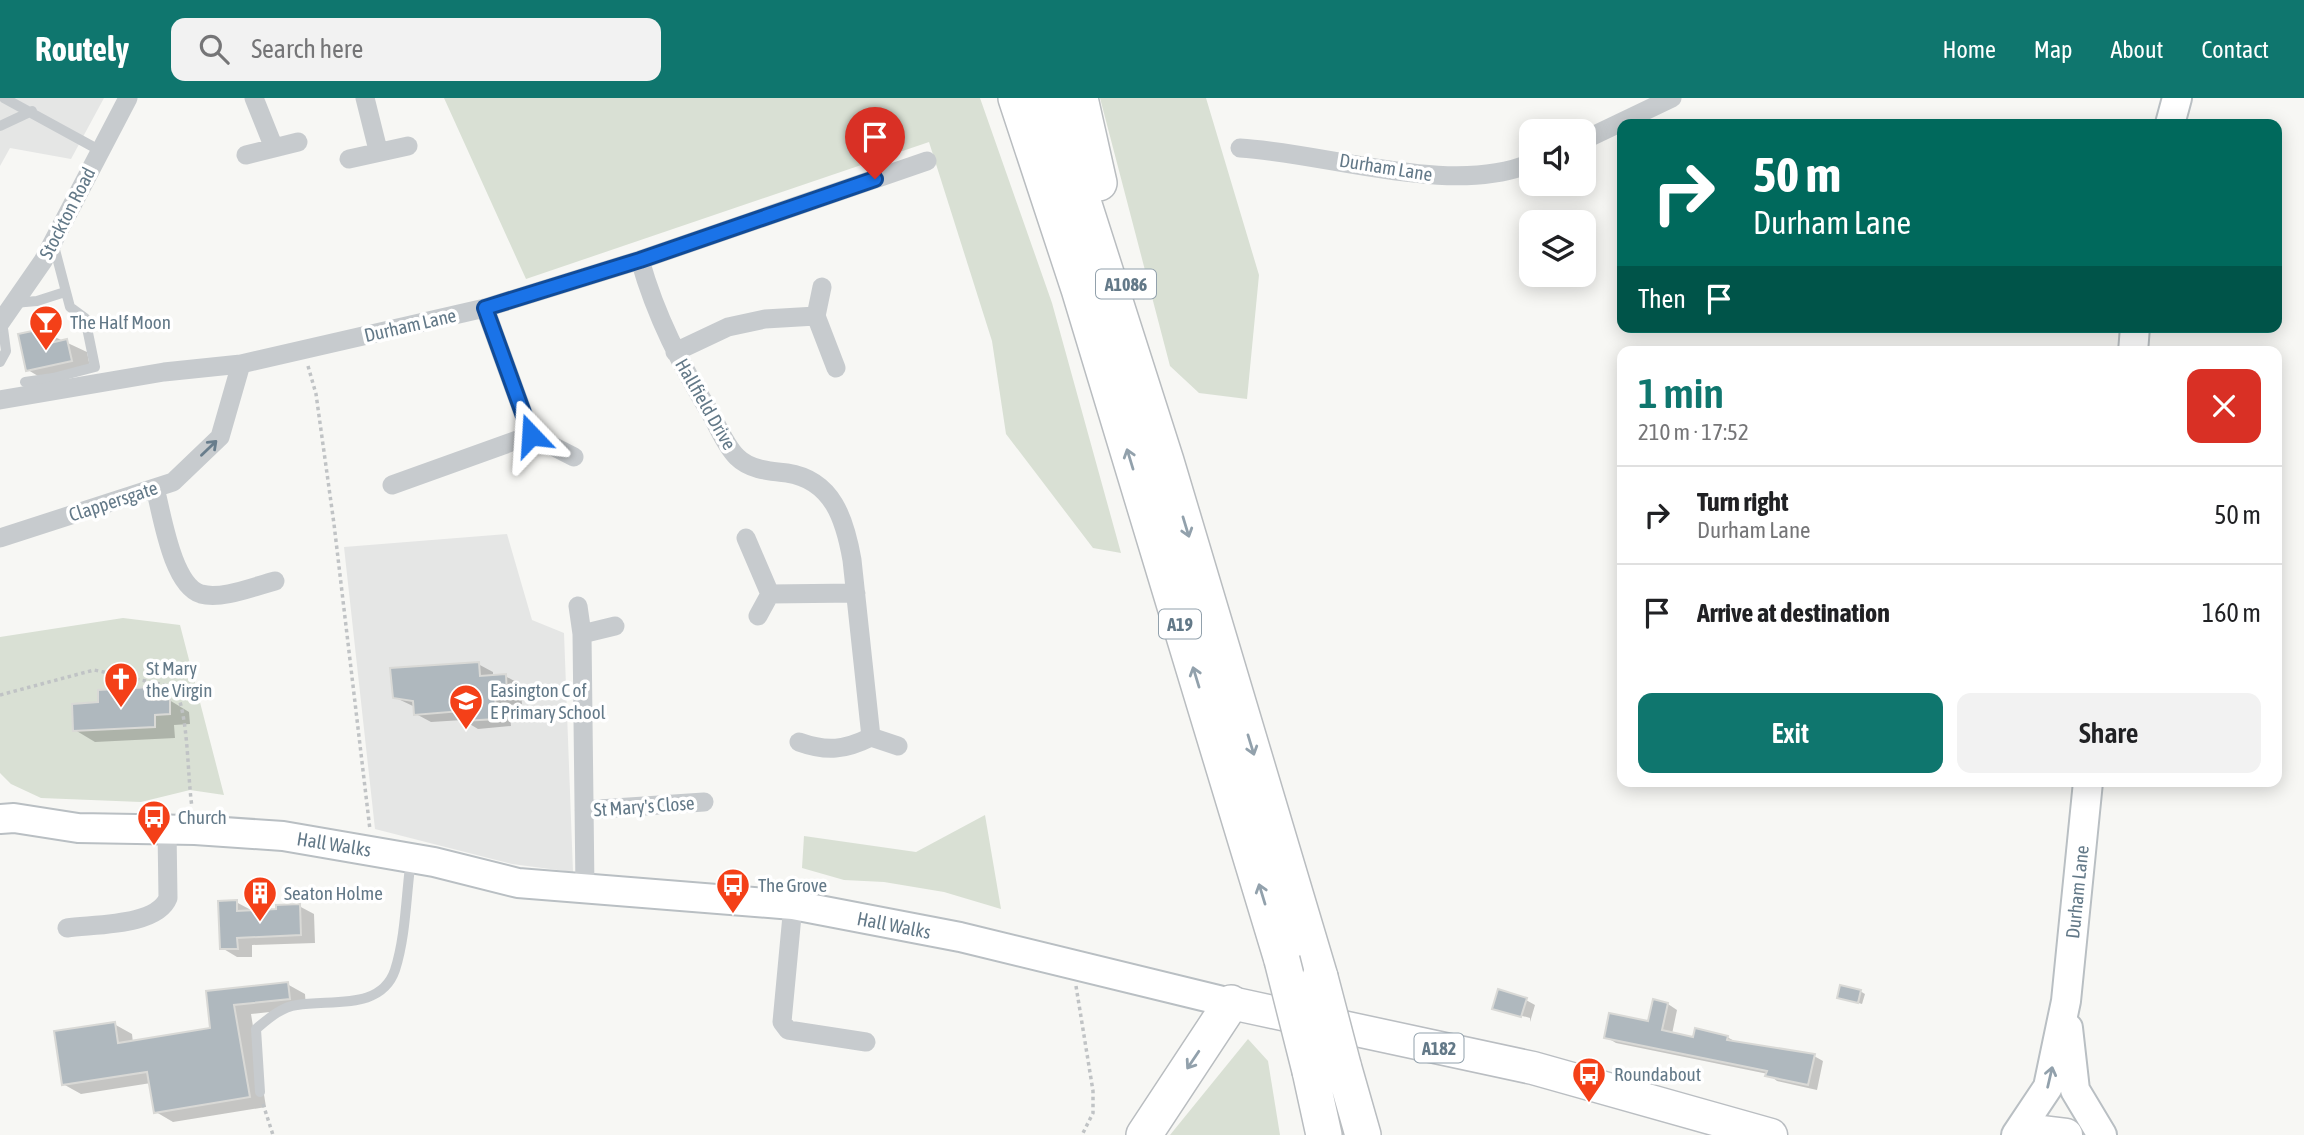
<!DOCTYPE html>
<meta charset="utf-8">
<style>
:root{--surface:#fff;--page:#f2f2f2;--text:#202124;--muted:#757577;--line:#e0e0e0;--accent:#0f766e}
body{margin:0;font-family:"Asap Condensed",sans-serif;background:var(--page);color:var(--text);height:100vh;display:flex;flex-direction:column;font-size:26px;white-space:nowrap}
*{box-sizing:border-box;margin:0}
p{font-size:23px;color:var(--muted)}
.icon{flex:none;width:38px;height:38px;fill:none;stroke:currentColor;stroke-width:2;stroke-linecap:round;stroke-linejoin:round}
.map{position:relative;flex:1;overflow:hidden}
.sheet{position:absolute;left:1617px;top:248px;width:665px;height:441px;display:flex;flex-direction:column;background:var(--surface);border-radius:14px;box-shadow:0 4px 18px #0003}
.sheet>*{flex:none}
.hud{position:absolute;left:1617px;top:21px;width:665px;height:214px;border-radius:14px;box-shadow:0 4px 18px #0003;background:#00695c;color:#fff;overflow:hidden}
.tools{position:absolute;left:1519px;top:21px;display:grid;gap:14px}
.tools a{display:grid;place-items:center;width:77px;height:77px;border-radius:14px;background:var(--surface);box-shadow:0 4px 18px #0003;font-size:35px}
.pin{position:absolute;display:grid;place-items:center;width:60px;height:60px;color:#fff;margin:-72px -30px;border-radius:50% 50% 50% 0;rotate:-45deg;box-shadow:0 0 7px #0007}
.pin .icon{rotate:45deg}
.me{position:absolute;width:77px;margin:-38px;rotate:340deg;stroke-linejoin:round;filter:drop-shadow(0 0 5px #0008)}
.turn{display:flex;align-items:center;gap:24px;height:147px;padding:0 21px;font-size:32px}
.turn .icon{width:91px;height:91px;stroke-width:2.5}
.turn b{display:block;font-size:49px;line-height:60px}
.then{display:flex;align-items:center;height:66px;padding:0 21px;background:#0003;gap:14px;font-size:26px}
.round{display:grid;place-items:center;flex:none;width:74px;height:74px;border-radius:14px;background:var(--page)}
.summary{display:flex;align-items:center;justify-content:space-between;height:119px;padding:0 21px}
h1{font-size:42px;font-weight:600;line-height:52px;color:var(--accent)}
.action{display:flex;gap:14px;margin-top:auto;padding:14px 21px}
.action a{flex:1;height:80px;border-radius:14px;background:var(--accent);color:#fff;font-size:28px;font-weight:600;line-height:80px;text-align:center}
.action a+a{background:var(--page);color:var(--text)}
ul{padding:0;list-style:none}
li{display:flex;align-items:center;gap:21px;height:98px;padding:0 21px;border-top:2px solid var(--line)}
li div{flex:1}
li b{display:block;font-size:26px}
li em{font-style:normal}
header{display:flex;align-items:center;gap:42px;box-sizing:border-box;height:98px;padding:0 35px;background:var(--accent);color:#fff}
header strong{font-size:33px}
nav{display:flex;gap:38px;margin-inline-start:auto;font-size:24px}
.search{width:490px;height:63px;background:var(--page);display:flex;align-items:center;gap:18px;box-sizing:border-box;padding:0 24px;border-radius:14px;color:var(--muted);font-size:26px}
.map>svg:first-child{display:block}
.built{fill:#e5e6e5}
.green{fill:#d9e0d4}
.shadow{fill:#0003}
.building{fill:#afb8be;stroke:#d9d9d6;stroke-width:2}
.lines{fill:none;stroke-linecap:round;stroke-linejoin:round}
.secondary-casing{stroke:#b9bfc3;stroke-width:32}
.primary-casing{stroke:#babec2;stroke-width:35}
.highway-casing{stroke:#b9bdc0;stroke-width:38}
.path{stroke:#c0c3c5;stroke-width:3.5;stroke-dasharray:3.5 3.5;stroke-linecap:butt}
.lane{stroke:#c7cbce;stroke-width:10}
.street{stroke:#c7cbce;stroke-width:19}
.secondary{stroke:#fff;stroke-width:28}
.primary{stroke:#fff;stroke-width:32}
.highway{stroke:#fff;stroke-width:35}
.highway-bridge-casing{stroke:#b9bdc0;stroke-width:38;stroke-linecap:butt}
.highway-bridge{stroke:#fff;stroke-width:35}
.oneway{stroke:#687d8c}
.oneway2{stroke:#92a1ac}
.route-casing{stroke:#114b97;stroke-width:18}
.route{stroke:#1a73e8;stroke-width:12}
.labels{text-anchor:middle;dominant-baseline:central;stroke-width:7;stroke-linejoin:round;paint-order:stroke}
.shield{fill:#fff;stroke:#92a1ac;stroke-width:2}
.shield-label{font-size:18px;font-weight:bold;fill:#637988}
.street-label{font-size:19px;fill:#637988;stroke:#fff}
.poi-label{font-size:19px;fill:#637988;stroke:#fff;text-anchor:start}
</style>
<header>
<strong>Routely</strong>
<div class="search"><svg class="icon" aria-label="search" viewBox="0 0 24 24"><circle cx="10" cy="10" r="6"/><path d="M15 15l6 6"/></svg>Search here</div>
<nav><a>Home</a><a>Map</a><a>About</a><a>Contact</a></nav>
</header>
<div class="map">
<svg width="2304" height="1037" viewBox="0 0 2304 1037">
<rect width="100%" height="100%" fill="#f7f7f4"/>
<path class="built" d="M0,0h104l-33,61 -61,-11 -10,18z
M507,436l25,86 32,13 9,239 -61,-8 -137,-35 -31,-282z"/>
<path class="green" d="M444,0h536l72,205 69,250 -28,-5 -87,-114 -14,-93 -63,-199 -403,137z
M1100,0h106l53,177 -12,124 -48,-6 -29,-27z
M123,520l57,7 44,170 -34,-5 -49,12 -100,-4 -30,-14 -11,-11v-136z
M985,717l16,94 -57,-17 -60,-10 -40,-2 -42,-12 2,-32 112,16z
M1248,941l20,22 12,74h-110z"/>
<path class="shadow" d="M42,233l45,21 4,20 -43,10 -20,-12z
M478,566l15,8v5l12,-1 15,8 2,20 -13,1 2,21 -33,3 -15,-9 -32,2 -15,-8 -1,-7 -21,-10z
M151,591l38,23 1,12 -16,1 1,13 -80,4 -20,-12 25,-26z
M236,804l15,8 27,1 21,-5 15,8 1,29 -63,2v12h-15l-15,-9z
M287,886l18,10 1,14 -55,6 15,93 -93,15 -17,-10 -5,-29 -70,11 -18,-10 51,-60 18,10 1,9 79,-14 -4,-37z
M1860,893l5,3 -3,10 -23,-7z
M1526,902l9,5 -5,17v-4l-36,-10z
M1668,906l9,6 -5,24 22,5 33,-2 11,6 76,13 9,5 -6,29 -40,-9 -9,-7 -152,-31 -10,-6 43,-14z"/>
<path class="building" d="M42,231l4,15 21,-5 5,22 -46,10 -8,-37z
M479,564l1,14 26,-2 1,22 -12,1 2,22 -35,2 -1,-10 -47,4 -1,-14 -20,-3 -3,-30z
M151,589l1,13 18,-1v15l-15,1v12l-82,4 -1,-27 26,-2v-12z
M237,802v11l39,-2v-4l24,-1 1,31 -64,3 1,11h-18l-2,-48z
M288,884l2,17 -56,6 16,92 -96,16 -7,-41 -85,13 -8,-54 61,-9 3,21 92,-15 -4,-37z
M1840,887l21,5 -3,13 -21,-5z
M1498,891l29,9 -6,19 -29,-8z
M1653,901l15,4 -6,27 31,7 2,-9 33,8 -1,4 88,14 -7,31 -43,-9 2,-5 -163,-33 5,-25 39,8z"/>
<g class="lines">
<g class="secondary-casing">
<path id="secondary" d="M2170,26l7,-26
M2133,254l2,-25
M0,721l14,-1 64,10 117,2 88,6 151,26 84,21 275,22 167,32 271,66
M2068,930l7,62 27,45
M2016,1037l32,-48 18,-86 22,-219"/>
</g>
<g class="primary-casing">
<path id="primary" d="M1231,905l302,65 238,67
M2022,1037l19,-3 25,3"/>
</g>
<g class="highway-casing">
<path id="highway" d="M1016,0l63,191 203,671
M1050,0l116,363 154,516
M1080,0l19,85
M1343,967l20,70
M1310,973l14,64
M1144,1037l87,-132"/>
</g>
<path class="path" d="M308,268l8,28 18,130 36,306
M0,597l94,-25 80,17c15,26 13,87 18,120
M1076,888l17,105v22l-11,22
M263,1006l10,31"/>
<path class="lane" d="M4,0l95,52
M0,28l32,-15
M54,148l16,61 15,11 10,49 -42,11 3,12
M14,205l23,-2 28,-9
M0,264l6,-11 -4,-30
M25,284l28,-4
M260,994l-4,-63c12,-10 25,-22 41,-24 34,-6 84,6 98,-35 11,-34 11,-76 16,-111"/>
<path class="street" d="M254,0l20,50
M365,0l13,52
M1584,42l88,-42
M1240,50c88,5 212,49 291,15
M246,57l52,-13
M349,61l59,-13
M640,162c16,57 41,105 72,156 7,13 14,30 25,41 13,13 33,14 50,16 46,7 58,47 65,87l19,177
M822,189l-6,29 20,52
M485,210l46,127
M0,225l43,-62 85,-163
M675,254l53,-25 37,-8 51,-3
M0,302l164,-28 77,-8 244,-56 155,-48 287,-99
M392,387l139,-50 43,22
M155,390c7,26 17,97 46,106 21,6 54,-8 74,-13
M0,440l173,-56 47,-45 21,-73
M746,440l24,56 -12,22
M770,496l86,-1
M578,508l4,28
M799,644c28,10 46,8 72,-5l27,9
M584,712l120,-8
M585,791l-3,-255 33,-8
M793,807l-11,117 6,8 78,12
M67,830c28,-4 90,-2 101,-30l-1,-68"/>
<use href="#secondary" class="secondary"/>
<use href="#primary" class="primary"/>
<use href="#highway" class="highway"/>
<g class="highway-bridge-casing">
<path id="highway-bridge" d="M1282,862l28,111
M1320,879l23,88"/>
</g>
<use href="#highway-bridge" class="highway-bridge"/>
</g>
<defs><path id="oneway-shaft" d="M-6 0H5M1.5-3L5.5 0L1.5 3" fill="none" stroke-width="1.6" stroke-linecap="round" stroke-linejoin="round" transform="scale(1.75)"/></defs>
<use class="oneway" href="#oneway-shaft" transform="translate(209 350) rotate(-44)"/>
<g class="oneway2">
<use href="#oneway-shaft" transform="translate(1130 361) rotate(-107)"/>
<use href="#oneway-shaft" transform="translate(1186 429) rotate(73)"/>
<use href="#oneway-shaft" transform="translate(1196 579) rotate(-107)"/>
<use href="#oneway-shaft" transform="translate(1251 647) rotate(73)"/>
<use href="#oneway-shaft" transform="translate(1262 796) rotate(-107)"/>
<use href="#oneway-shaft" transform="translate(1193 962) rotate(124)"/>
<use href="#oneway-shaft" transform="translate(2050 979) rotate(-77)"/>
</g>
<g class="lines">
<g class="route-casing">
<path id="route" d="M531,337l-46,-127 155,-48 235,-81"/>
</g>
<use href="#route" class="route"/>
</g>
<defs>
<g id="bar-pin" transform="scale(1.75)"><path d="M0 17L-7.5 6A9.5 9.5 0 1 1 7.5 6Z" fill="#f44018" stroke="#fff"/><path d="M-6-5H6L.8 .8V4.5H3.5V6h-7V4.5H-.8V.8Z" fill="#fff"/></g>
<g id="church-pin" transform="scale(1.75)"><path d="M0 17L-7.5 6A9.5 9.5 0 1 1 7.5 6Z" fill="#f44018" stroke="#fff"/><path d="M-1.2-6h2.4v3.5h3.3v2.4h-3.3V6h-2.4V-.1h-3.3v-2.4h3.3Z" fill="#fff"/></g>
<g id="school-pin" transform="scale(1.75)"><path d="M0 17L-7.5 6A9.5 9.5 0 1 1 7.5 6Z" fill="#f44018" stroke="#fff"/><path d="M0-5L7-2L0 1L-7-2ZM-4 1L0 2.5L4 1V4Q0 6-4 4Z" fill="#fff"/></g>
<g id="bus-pin" transform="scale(1.75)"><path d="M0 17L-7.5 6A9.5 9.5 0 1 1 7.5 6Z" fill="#f44018" stroke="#fff"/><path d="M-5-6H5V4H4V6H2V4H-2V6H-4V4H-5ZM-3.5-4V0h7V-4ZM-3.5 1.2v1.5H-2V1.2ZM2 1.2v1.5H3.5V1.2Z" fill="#fff"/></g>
<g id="building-pin" transform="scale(1.75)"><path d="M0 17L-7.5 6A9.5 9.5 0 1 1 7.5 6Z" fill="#f44018" stroke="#fff"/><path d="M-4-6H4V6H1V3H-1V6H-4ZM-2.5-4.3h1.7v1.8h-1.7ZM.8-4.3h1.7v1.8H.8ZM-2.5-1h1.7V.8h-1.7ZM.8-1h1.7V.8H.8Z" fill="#fff"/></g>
</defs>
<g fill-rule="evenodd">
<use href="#bar-pin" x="46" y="224"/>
<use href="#church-pin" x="121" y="581"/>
<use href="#school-pin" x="466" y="603"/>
<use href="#bus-pin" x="154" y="719"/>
<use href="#bus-pin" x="733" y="787"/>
<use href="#building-pin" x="260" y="795"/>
<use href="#bus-pin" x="1589" y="976"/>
</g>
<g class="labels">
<g class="shield">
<rect x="1096" y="171.5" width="60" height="29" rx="5"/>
<rect x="1159" y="511.5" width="42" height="29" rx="5"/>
<rect x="1414.5" y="935.5" width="49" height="29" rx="5"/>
</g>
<g class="shield-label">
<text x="1126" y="186">A1086</text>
<text x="1180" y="526">A19</text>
<text x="1439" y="950">A182</text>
</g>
<g class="street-label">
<text transform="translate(1386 69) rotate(9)">Durham Lane</text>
<text transform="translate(67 115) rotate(-63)">Stockton Road</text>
<text transform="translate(410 227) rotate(-13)">Durham Lane</text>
<text transform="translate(706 306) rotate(60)">Hallfield Drive</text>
<text transform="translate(113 403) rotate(-18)">Clappersgate</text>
<text transform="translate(644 708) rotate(-4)">St Mary's Close</text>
<text transform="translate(334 746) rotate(9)">Hall Walks</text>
<text transform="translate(2077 794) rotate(-84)">Durham Lane</text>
<text transform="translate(894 827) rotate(11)">Hall Walks</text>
</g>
<g class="poi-label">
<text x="70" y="224">The Half Moon</text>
<text x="146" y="570">St Mary<tspan x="146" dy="22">the Virgin</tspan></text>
<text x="490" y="592">Easington C of<tspan x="490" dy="22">E Primary School</tspan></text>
<text x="178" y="719">Church</text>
<text x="758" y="787">The Grove</text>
<text x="284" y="795">Seaton Holme</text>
<text x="1614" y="976">Roundabout</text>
</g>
</g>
</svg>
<div class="tools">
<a><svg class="icon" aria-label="sound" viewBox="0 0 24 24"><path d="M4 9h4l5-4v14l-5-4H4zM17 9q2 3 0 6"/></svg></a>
<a><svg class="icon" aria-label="layers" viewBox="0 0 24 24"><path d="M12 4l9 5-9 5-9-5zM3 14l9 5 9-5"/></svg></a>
</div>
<div class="pin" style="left:875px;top:81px;background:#d93025"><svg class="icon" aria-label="arrive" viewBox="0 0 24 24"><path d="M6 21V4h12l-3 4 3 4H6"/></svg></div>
<svg class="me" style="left:531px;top:337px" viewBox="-20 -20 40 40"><path d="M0-17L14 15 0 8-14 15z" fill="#1a73e8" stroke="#fff" stroke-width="4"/></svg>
<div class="hud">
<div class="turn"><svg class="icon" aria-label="right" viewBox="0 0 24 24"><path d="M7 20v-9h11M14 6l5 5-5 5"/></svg><div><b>50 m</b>Durham Lane</div></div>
<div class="then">Then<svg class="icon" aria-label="arrive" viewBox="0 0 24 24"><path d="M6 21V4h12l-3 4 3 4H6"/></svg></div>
</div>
<section class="sheet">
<div class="summary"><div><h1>1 min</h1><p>210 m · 17:52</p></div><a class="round" style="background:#d93025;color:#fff"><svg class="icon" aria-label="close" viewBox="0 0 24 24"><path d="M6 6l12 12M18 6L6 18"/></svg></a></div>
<ul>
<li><svg class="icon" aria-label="right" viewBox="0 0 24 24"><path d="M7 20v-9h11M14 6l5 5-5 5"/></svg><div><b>Turn right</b><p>Durham Lane</p></div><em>50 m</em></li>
<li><svg class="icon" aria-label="arrive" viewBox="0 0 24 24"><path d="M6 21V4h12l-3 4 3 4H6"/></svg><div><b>Arrive at destination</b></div><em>160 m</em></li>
</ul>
<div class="action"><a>Exit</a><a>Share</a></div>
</section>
</div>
